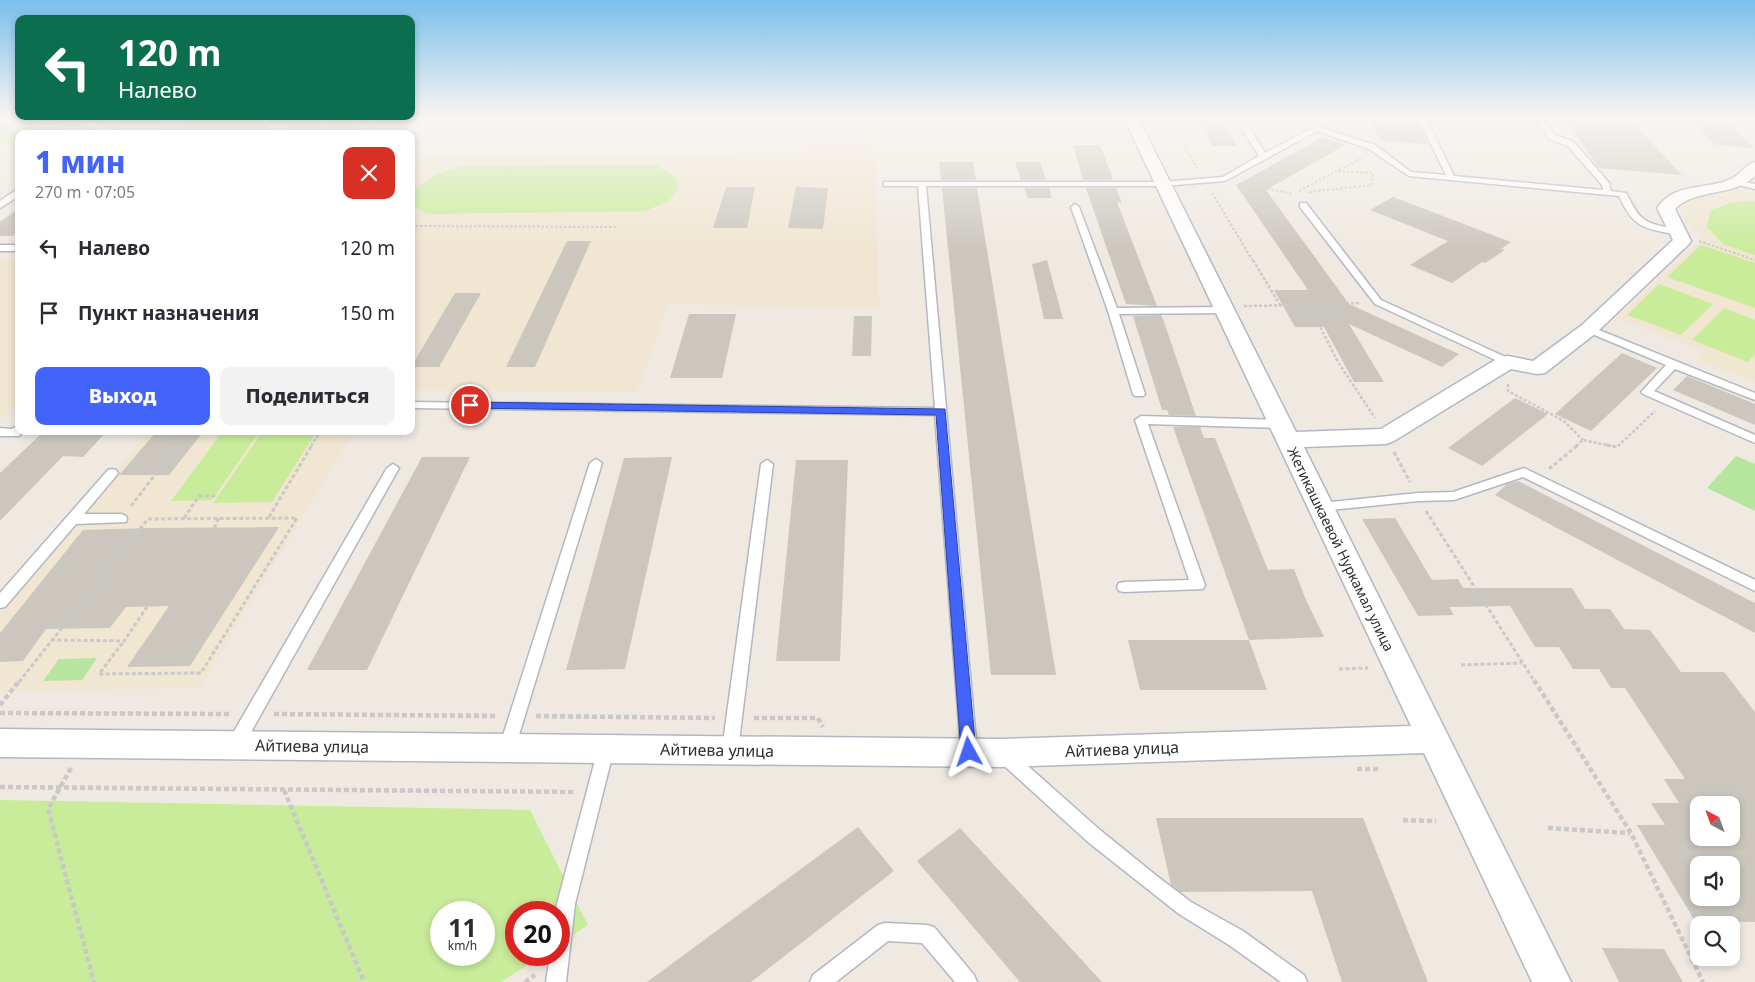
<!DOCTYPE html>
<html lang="ru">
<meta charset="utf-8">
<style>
:root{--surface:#fff;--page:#f2f2f3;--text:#2b2b33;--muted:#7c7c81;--accent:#4264fb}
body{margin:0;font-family:"Noto Sans",sans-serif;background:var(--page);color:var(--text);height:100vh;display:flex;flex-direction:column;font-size:19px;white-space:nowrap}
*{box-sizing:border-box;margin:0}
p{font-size:16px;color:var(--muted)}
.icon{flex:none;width:28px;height:28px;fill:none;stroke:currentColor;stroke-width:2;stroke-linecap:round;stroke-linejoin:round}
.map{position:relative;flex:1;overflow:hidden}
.sheet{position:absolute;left:15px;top:130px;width:400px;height:305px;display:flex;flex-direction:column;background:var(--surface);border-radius:10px;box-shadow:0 2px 8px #0003}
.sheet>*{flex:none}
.guide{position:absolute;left:15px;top:15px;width:400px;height:105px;border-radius:10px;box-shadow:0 2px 8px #0003;background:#0b6e4f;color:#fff;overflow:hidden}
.needle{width:32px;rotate:319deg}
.fabs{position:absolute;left:1690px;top:796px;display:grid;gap:10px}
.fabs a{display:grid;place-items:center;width:50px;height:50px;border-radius:10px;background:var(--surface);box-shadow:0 2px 8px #0003;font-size:25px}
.speed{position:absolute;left:430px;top:901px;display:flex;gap:10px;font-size:25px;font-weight:700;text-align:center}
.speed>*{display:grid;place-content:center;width:65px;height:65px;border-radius:50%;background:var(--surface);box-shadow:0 2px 8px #0003;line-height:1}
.speed small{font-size:12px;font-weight:400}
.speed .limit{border:8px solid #d22;background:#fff;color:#111}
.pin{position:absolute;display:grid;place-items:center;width:42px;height:42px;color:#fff;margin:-21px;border:2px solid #fff;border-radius:50%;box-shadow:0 1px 5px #0007}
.me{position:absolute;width:55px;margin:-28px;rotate:355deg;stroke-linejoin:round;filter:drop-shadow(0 0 4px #0008)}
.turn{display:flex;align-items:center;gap:18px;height:105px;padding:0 20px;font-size:22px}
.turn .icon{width:65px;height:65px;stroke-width:2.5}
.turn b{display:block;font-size:35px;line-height:42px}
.round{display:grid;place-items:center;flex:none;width:52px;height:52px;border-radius:10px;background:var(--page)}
.head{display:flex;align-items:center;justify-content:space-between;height:85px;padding:0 20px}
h1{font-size:30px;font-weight:800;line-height:38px;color:var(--accent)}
.cta{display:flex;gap:10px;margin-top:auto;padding:10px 20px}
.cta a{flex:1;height:58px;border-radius:10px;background:var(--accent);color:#fff;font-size:20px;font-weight:800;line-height:58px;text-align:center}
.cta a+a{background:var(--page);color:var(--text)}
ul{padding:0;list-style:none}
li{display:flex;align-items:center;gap:15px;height:65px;padding:0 20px}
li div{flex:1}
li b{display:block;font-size:19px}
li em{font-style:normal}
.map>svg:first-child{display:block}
.education{fill:#f0e6d1}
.green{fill:#b6e59e}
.pitch{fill:#c9ec9a;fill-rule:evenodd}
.building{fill:#cbc7bf;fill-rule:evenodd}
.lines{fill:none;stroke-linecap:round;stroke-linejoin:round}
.service-casing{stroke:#b4b7c1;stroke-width:3}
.minor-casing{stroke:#b4b7c1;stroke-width:3}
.path-far3{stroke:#c9c9c9;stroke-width:2;stroke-dasharray:2.5 2;stroke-linecap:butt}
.path-far2{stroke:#c9c9c9;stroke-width:2.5;stroke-dasharray:3 2;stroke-linecap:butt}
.path-far1{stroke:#c9c9c9;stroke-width:3;stroke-dasharray:4 2.5;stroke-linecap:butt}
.path{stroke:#c9c9c9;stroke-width:4.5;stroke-dasharray:5 3;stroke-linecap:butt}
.service{fill:#fff;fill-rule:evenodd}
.minor{fill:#fff;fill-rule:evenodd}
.route{fill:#4264fb;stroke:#2b41a3}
.labels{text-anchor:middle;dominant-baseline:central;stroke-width:4.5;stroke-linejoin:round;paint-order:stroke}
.street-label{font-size:14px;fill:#2e2e2e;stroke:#fff}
.near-street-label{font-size:16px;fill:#2e2e2e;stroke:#fff}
</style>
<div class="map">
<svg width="1755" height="982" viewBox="0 0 1755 982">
<rect width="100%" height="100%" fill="#efe9e1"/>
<path class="education" d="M875,139l4,169 -211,-4 -31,88 -226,-2v-236l309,2z
M1723,191l32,1v190l-58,-23 7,-8 -88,-33 86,-79 -20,-21 -2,-12 8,-8z
M0,260h19v143l-19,17z
M149,431h205l-154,257 -200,3v-84z"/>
<path class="green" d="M47,116h84l-35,8 -53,-6z
M209,116h44l19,18h-91l-27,-3z
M317,116h30l13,14 -15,4h-11z
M1736,456l19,8v47l-48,-23z
M97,658l-15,22 -39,1 16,-22z"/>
<path class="pitch" d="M0,127h66l-11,7h-36v9h-19z
M657,165l19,12 2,12 -9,12 -24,10 -218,3 -16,-11 4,-14 20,-14 26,-9z
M1755,201v54l-31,-10 -17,-18 4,-17 22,-8z
M1701,245l54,18v45l-88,-31z
M1659,284l54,20 -32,31 -54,-20z
M1724,308l31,12v34l-7,8 -56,-22z
M315,434l-43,68 -59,1 47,-68z
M220,435h37l-45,65 -41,1z
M0,800l530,10 58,115 -29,19v-32h-43v43h26l-41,27h-501zM441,912h43v43h-43z"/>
<path class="building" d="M276,116h36l19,18h-37z
M1195,116h23l19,30h-24z
M1369,116h46l13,28 -48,-3z
M1563,116h64l55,59 -83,-7z
M1685,116h35l35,32 -39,-3z
M1323,137l22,8 -79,45 83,114 110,50 -17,13 -93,-43 35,58h-30l-30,-55h-29l-21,-37h34l-72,-105z
M1073,145h27l13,35h-30z
M939,162h34l3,18h-35z
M1015,162h25l6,18h-25z
M726,187h29l-8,41h-34z
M796,187l32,1 -5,41 -35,-1z
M942,188h35l79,487h-65z
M1024,188h25l3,10h-24z
M1086,188h30l6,15 -5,-1 40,104 -31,-2z
M1393,197l118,45 -10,7 4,1 -20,13 -3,-1 -30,21 -42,-18 38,-24 -78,-31z
M19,208v23l-7,5h-12v-14z
M567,241h24l-56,126h-29z
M1047,260l16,59h-19l-12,-55z
M455,293h26l-42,74h-28z
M689,314h47l-14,64h-52z
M1161,315l2,4 33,97 -27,-1 -2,-5h-5l-29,-94z
M854,316h18l-1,40h-19z
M1622,353l35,15 -66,63 -36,-17z
M1687,376l68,28v21l-82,-35z
M1515,398l33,16 -66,52 -34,-18z
M1173,427h27l4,11h11l53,132 26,-1 12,31 18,37 -75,3z
M44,431h63l-24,26 -20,-1 -63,65v-48z
M157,431h47l-35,44h-50z
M422,457h48l-103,213h-60z
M672,457l-47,212 -59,1 58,-212z
M796,460h52l-8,201h-64z
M1518,481l237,122v30l-260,-138 12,-11z
M1395,518l37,62 26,-1 5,9h109l13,21h25l14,20 26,1 31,42h43l31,40v210l-60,-1 -58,-96h28l-14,-22h28l-15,-24h21l-60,-91h-14l-12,-19h-26l-14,-22h-24l-25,-41 -61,1 5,8 -36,1 -56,-97zM1699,805h32v33h-32zM1699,865h32v33h-32z
M279,527l-89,139 -63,1 42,-61 -43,1 -16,21 -64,1 -23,32 -23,1v-29l83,-103 65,-2z
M1128,640h121l18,50h-127z
M1156,818h207l65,164h-86l-30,-91 -132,1 -9,-7z
M858,827l36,44 -143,111h-104z
M960,828l142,154h-82l-103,-121z
M1602,948l62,1 19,33h-64z"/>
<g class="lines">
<g class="service-casing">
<path id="service" d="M129,116h14l-16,5 -4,-2z
M258,116h7l18,18h-8z
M349,116h8l18,17 -11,1 2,-2z
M1234,116h8l23,37 51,-27 59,19 36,27 35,3 -29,-59h8l29,60 149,14 -1,-5 -34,-39 -19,-7 -16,-23h8l14,19 19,7 35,41 2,8 15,2c12,22 14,30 41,34 6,1 11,1 15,4 -5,4 -12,2 -19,1 -26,-5 -33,-12 -44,-36l-210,-20 -40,-27 -52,-18 -92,50 -62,5h-237l51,566 -2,5 -6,2 -6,-2 -2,-5 -26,-337 -524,-7v-6l524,6 -17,-222h-34v-4h279l60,-5 36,-21z
M0,119c29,0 94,-5 117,13l-1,2c-12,0 -27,-8 -41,-9 -25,-3 -50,-2 -75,-2z
M1735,180l20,4v5l-20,-5z
M16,190h3v6l-19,12v-7z
M1300,203h6l75,97 131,60 1,2 -1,2h-8l-129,-60 -75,-97z
M1075,204l4,3 38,101 108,-1 5,3 -5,3 -106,1 26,80 -2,2h-8l-2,-2 -25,-83 -37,-104z
M0,245h19v6h-19z
M1589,326l166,67v7l-80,-31 -21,22 101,44v8l-112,-49 -2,-2 2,-2 23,-25 -81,-34 -1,-2 1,-2z
M1141,416l139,4 6,4 -6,4 -132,-4 57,161 -2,4 -79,3 -5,-1 -2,-4 2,-4 5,-1 65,-2 -54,-160z
M19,425v6h4l-4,5h-19v-8l12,1z
M596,459l6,4 -87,285 -2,5 -6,2 -6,-2 -2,-5 91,-285z
M767,460l6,4 -35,286 -2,5 -6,2 -6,-2 -2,-5 39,-286z
M393,464l6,4 -158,282 -6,2 -6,-2 -2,-5 2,-5 158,-272z
M1524,468l231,112v11l-232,-114 -69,23 -36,1 -97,10 -4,-1 -2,-3 2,-3 4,-1 97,-10 35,-1z
M112,469l4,1 2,3 -2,3 -32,38h37l5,2 1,3 -1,3 -50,2 -71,83 -5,1v-15l108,-123z
M606,742l6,2 2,5 -39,155 -9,78h-20l4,-27h9v-43h-3l1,-8 41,-155 2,-5z
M1005,749l6,2 89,79 58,47 33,25 52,29 61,44 3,7h-26l-52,-37 -50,-31 -91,-72 -89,-81 -2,-5 2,-5z
M885,923l42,2 7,2 40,48 3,7h-22l-33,-39 -34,-2 -52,41h-26l3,-7 65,-50z"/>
</g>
<g class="minor-casing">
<path id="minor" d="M1123,116h14l159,316 85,-3 119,-72 8,-1 25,5 49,-36 91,-85 -16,-32c19,-27 50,-17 76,-30 8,-5 12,-13 22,-16v14c-23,22 -58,11 -80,33l16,32 -3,4 -92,88 -51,40 -8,1 -26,-5 -117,72 -8,3 -82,3 267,535h-39l-108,-229 -423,14 -1001,-10v-28l1001,10 410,-13z"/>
</g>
<path class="path-far3" d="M1167,116l30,52
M1263,116l13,20
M1290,116l14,4
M1245,184l48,10
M1299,191l63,-33
M1309,192l63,-7 1,-12 -37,-2
M1212,193l41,68
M411,226l206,1
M1699,241l56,19"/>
<path class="path-far2" d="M1253,260l27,45
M1359,303l-50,2 29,57 37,56
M1244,306l65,-1
M1508,384v7l56,30 19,19
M177,446l12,-15
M311,446l7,-11
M1576,446l7,-6 29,6
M1618,446l37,-35"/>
<path class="path-far1" d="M1606,445l11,2 2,-2
M1394,452l16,30
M1549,469l29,-24
M131,506l47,-61
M1426,511l109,171
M269,517l43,-72
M184,518l15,-22h19
M214,528l5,-10
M51,640l73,1 23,-34
M1461,665l61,-2
M1339,669l29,-1
M19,682l129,-163 149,-1 -96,155 -102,1 25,-33"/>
<path class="path" d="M1534,680l97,153 72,149
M0,705l20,-25
M0,713l230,1
M274,714l224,2
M536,716l179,2
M754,718h64l5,9
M71,768l-23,41 46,173
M1357,769h24
M0,787l574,5
M284,790l80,192
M1403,820l33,1
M1548,828l82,5
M525,982l10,-7"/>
<use href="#service" class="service"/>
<use href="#minor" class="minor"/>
</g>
<linearGradient id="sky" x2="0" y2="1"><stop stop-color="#7abfeb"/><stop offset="0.46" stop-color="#f8f5f2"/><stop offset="1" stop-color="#f8f5f2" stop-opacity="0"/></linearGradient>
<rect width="1755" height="253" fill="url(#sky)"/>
<path class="route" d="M470,402l475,7 31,343 -2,4 -5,2 -5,-2 -3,-4 -25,-337 -470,-7 -1,-3z"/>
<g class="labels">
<g class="street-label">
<text transform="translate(1341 549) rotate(64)">Жетикашкаевой Нуркамал улица</text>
</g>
<g class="near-street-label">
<text transform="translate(312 746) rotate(1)">Айтиева улица</text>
<text transform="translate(1122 749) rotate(-2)">Айтиева улица</text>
<text transform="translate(717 750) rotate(1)">Айтиева улица</text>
</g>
</g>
</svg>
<div class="fabs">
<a><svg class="needle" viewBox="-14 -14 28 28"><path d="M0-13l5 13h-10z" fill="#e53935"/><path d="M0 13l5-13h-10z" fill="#7c7c81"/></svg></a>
<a><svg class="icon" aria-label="sound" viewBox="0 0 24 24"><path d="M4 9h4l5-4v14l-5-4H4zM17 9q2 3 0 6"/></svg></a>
<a><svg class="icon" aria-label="search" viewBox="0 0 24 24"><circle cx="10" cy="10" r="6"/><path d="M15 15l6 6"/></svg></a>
</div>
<div class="speed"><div>11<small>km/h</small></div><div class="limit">20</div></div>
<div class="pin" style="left:470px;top:405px;background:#d93025"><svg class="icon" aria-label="arrive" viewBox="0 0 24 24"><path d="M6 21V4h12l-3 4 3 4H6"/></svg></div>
<svg class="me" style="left:969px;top:752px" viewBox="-20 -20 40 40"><path d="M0-17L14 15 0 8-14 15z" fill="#4264fb" stroke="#fff" stroke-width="4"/></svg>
<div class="guide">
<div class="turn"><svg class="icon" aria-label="left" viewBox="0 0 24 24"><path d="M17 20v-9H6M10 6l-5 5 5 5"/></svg><div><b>120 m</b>Налево</div></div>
</div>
<section class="sheet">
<div class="head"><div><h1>1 мин</h1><p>270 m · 07:05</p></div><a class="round" style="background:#d93025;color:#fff"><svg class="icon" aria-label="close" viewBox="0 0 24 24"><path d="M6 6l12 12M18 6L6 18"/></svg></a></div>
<ul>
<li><svg class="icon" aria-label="left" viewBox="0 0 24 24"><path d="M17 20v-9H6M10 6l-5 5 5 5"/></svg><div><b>Налево</b></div><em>120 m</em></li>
<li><svg class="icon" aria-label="arrive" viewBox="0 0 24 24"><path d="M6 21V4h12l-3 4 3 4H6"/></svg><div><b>Пункт назначения</b></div><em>150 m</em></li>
</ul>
<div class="cta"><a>Выход</a><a>Поделиться</a></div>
</section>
</div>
